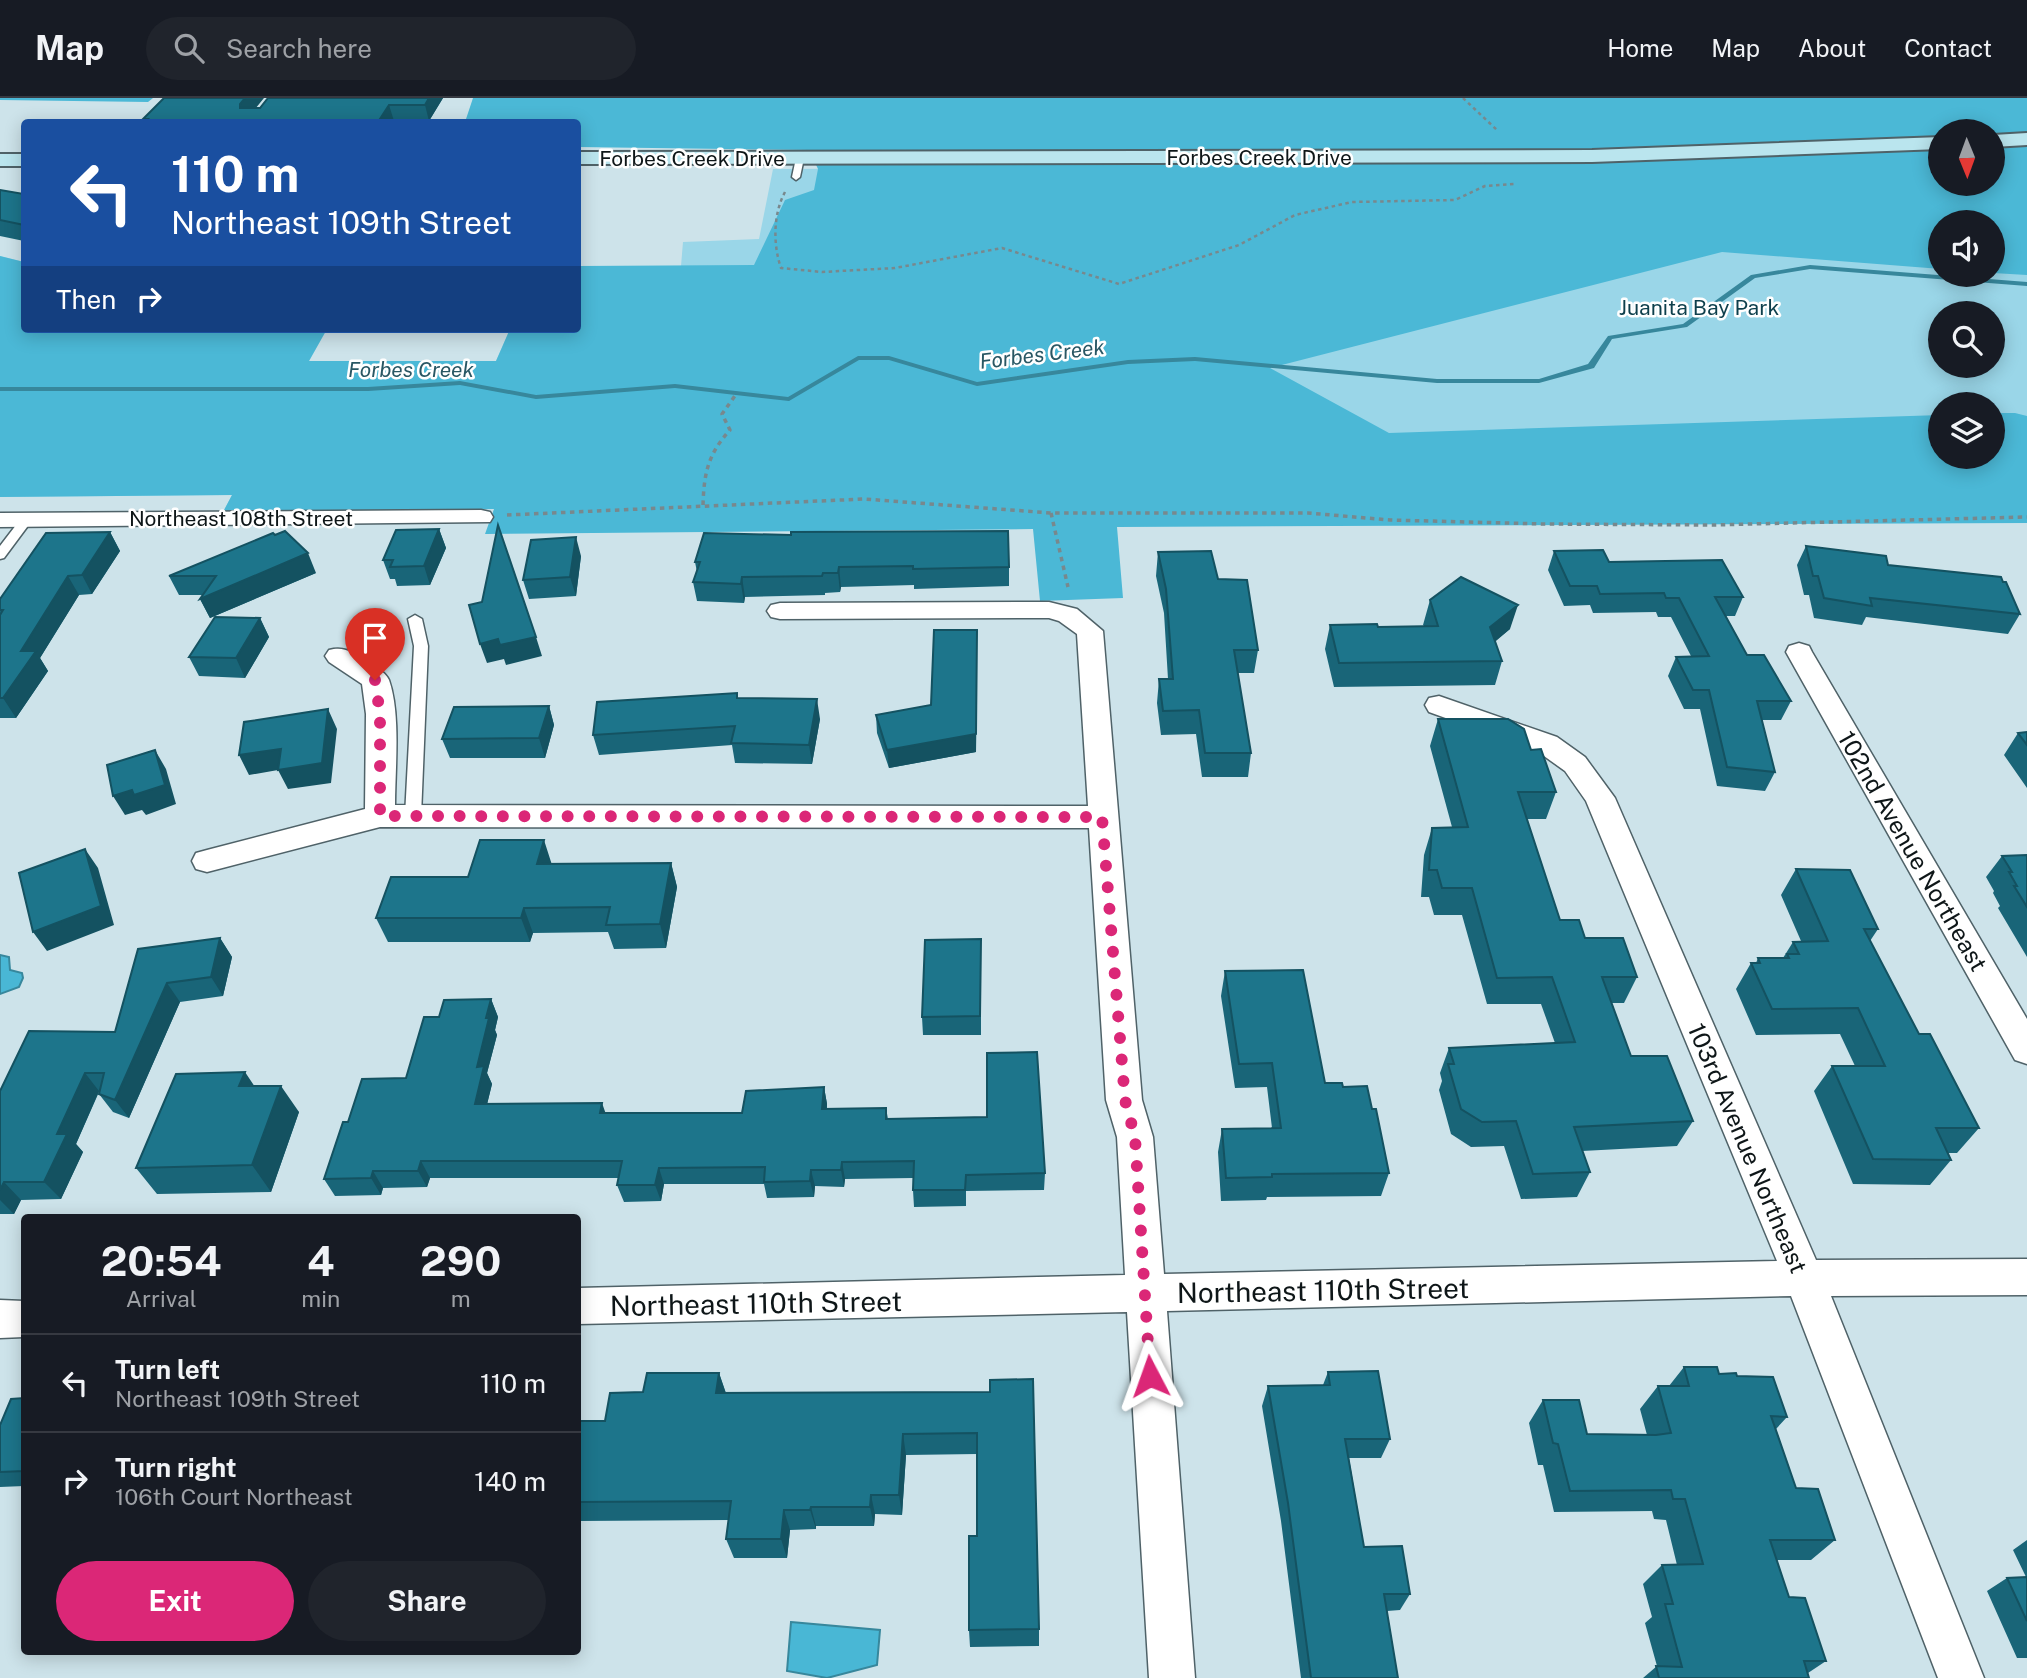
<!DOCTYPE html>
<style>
:root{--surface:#171b24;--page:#20242c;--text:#f1f3f6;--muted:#9ea1a6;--line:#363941;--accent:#db2777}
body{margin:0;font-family:"Public Sans",sans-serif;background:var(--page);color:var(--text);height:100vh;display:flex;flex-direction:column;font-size:26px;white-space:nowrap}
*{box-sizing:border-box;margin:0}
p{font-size:23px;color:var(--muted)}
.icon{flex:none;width:38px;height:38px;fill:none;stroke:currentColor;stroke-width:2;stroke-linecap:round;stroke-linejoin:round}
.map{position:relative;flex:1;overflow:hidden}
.side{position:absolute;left:21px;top:1116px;width:560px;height:441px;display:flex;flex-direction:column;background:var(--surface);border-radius:7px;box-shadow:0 4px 18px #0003}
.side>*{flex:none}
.guide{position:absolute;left:21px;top:21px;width:560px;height:214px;border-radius:7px;box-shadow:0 4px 18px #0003;background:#1a4fa0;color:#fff;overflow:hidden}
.needle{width:46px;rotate:179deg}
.fabs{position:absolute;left:1928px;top:21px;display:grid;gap:14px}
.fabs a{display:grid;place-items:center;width:77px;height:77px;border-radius:50%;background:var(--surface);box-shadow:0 4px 18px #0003;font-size:35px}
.pin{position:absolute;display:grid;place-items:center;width:60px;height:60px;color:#fff;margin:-72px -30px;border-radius:50% 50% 50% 0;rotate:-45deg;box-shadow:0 0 7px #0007}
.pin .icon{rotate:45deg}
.me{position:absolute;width:77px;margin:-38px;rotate:356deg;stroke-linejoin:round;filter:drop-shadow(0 0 5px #0008)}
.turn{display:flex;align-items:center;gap:24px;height:147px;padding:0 35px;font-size:32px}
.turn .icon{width:91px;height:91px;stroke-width:2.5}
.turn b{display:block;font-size:49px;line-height:60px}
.then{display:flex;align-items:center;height:66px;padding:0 35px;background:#0003;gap:14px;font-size:26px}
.eta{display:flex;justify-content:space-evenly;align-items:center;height:119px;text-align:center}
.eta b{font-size:42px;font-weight:700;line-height:49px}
.primary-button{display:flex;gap:14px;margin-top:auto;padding:14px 35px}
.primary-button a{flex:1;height:80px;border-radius:42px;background:var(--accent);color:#fff;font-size:28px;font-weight:700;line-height:80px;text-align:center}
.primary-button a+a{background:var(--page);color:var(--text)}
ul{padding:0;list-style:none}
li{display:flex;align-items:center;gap:21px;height:98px;padding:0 35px;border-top:2px solid var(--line)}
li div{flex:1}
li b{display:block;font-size:26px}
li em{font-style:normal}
header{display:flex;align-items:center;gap:42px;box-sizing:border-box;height:98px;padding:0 35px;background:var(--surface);border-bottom:2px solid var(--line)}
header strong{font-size:33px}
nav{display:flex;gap:38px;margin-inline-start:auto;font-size:24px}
.search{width:490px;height:63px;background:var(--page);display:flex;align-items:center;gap:18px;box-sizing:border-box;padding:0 24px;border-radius:38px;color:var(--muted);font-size:26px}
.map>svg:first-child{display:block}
.green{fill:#9ad6e8;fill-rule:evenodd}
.forest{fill:#4bb8d6;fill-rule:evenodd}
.water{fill:#49b7d5;stroke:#37879c;stroke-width:2}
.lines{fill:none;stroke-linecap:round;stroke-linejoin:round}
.stream{fill:#37879c;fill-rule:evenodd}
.lane-casing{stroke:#4f6268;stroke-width:3}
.street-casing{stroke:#4f6268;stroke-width:3}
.secondary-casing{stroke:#4f6268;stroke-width:4}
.path-far1{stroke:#78888d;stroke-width:2.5;stroke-dasharray:3.5 3.5;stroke-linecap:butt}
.path{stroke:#78888d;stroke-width:3.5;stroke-dasharray:4.5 4.5;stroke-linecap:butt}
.lane{fill:#fff;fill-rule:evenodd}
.street{fill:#fff;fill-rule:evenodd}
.secondary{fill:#bae5ee;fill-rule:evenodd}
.wall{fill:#196578}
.shaded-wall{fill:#145261}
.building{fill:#1d758b;stroke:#145261;stroke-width:2}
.route{stroke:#db2777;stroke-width:12;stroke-dasharray:0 21.6}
.labels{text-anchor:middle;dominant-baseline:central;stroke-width:5;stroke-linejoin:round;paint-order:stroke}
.far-street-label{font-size:21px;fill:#0e1618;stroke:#fff}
.far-park-label{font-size:21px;fill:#0d3f4c;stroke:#fff}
.far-water-label{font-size:21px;font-style:italic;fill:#295764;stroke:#fff}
.street-label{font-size:24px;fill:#0e1618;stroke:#fff}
.near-street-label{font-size:28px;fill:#0e1618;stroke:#fff}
</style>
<header>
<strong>Map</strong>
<div class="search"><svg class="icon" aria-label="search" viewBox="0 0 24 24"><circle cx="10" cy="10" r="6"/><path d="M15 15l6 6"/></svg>Search here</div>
<nav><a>Home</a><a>Map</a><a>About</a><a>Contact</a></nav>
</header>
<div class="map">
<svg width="2027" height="1580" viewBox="0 0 2027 1580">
<rect width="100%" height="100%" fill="#cde3ea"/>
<path class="green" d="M2027,0v419l-1533,-8 -271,3 9,-17 -232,2v-241l24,6v67h303l-18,32h187l14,-32h68v-63h103l2,-24 76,-3 14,-70 279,-1zM1941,33h52v53h-52zM1941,124h52v53h-52zM1941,215h52v53h-52zM1941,306h52v53h-52z"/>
<path class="forest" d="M0,0h153l-5,4 -148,-2z
M473,0h1554v177l-34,-2v-51h-52v47l-219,-17 -452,116 119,65 552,-18v42h52v-44h22l12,3v107l-910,4 6,71 -83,3 -7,-72 -548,5 9,-25 -271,3 9,-17 -232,2v-241l24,6v67h303l-18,32h187l14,-32h68v-63l176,-1 31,-65 29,-10 4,-21 -9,-19 -231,-3v-25h-113zM1941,33h52v53h-52z"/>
<path class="water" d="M0,857l9,2 1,13 12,3 1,5 -4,9 -19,7z
M791,1524l89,8 -3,35 -50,13 -40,-7z"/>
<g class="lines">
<path class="stream" d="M1810,167l217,17v4l-217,-17 -55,9 -68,49 -75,12 -18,29 -55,15h-102l-242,-22 -67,3 -151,22 -88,-26h-30l-70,41 -114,-13 -139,11 -76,-14 -92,6h-368v-4h368l92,-6 76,14 139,-11 113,13 70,-41h31l88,26 151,-22 67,-3 242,22h102l49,-15 20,-28 75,-12 68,-49z"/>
<g class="lane-casing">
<path id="lane" d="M800,57l4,3 -4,19 -4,3 -4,-3 4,-19z
M27,417l6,4 -29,39 -4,1v-13l23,-30z
M415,517l7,4 6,27 -7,170 -8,5 -8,-5 9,-170 -6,-27z"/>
</g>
<g class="street-casing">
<path id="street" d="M481,412l9,2 3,5 -3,5 -490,5v-14z
M1049,504l28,7 26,22 39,469 11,37 11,137 613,-13 -191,-460 -21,-30 -28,-20 -108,-39 -4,-7 4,-7 10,-2 118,41 28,20 30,41 201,462 211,-1v36l-196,1 153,382h-46l-147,-382 -624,15 28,367h-46l-22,-366 -549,12v-36l547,-13 -8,-138 -11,-37 -17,-272 -709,-1 -173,45 -11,-3 -4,-8 4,-8 11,-3 158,-41 1,-95 -4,-30 -33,-22 -4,-6 4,-6c15,-4 23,2 35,10 8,5 21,11 25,20 12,34 6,89 6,125l693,1 -11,-172 -18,-13 -10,-3 -269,1 -9,-2 -4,-6 4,-6 9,-2z
M1799,545l10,3 3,6 215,367v45l-12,-4 -229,-408 3,-6z
M0,1202l24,1v36l-24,1z"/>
</g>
<g class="secondary-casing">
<path id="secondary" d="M2027,35v12l-34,2v-12z
M1941,39v12l-349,13 -1014,2v-12l1014,-2z
M0,56h24v12h-24z"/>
</g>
<path class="path-far1" d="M1463,0l35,33
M785,94c-12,22 -12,53 -4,76l41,4 73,-4 107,-20 117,36 120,-39 56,-30 57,-13 103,-2 30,-14 29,-2"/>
<path class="path" d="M703,407c1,-32 5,-51 27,-75l-8,-16 15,-21
M1051,415l17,74
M507,417l357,-16 187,14h257l82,7 155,4 167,1 315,-8"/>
<use href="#lane" class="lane"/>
<use href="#street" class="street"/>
<use href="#secondary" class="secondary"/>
</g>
<path class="wall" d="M443,0l-14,23h-35l-1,1h-249l-1,-3 113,-11z
M0,92l24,4v47l-24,-5z
M439,431l7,19 -16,37 -33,1 -2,-7h-5l-7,-19z
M110,434l10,19 -28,43 -13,1 -39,63 8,13 -32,47h-16v-119z
M1806,448l82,19 132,49 -12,20 -142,-17 -4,8 -48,-7 -5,-23h-5l-7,-30z
M1554,453l55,11 134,35 -8,19h-9l21,39 44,46 -10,19h-19l13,52 -10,19 -48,-5 -17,-77h-16l-16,-33 8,-19 15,-1 -20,-39h-13l-2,-5 -63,1 -3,-8 -26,1 -16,-36z
M1158,454l60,27 40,71 -4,23h-16l13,80 -3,24h-46l-6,-43 -35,1 -4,-32 2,-24h9l-4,-66 -8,-37z
M581,458l-5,40 -47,3 -6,-19z
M695,464l314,5v19l-95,3v-4l-73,2 -1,5 -15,1v2l-80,2 -1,6 -47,-2 -4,-19 4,-10z
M316,475l-106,45 -10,-19 3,-4h-24l-10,-19z
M1430,502l80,29 -15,12 7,20 -7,24 -161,2 -9,-38 5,-24 48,2 46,-1 -1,-1z
M260,520l9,19 -24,41 -46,-2 -10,-19z
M977,532l-1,122 -87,16 -12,-35 -1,-18 55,-10z
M737,595l1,5 82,21 -8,45 -77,-1 -3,-18 -133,10 -6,-20z
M549,608l5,19 -9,33h-95l-8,-19z
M1438,621l93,31 25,42 -10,27h-19l33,101 77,57 -13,26h-13l20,53 62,65 -16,25 -95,5 8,21 -13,25 -56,2 -17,-53 -33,1 -20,-13 -12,-44 3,-9 -2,-8 9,-25 106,-5 -14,-39h-54l-25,-89h-28l-5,-18h-8l3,-42 8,-27 20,-1 -22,-81z
M2018,635l9,12v43l-23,-33z
M2027,757v102l-29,-49 2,-2 -7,-13 1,-2 -8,-14 16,-21z
M671,765l6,24 -11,61 -52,1 -6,-17 -75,1 -3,9h-142l-12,-24 92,-41 84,-13z
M1796,771l82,60 -8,12 49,93 60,94 -22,25h-9l3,7 -21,25 -77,-1 -39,-93 18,-25h23l-15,-32 -84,1 -20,-46 15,-26h5l2,-5h25l10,-16 8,-1 -20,-46z
M220,840l12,19 -9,39 -43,6 -51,116 -16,-6 -14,-18v-2l-23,52 7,8 -22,47 -40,1 -7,14h-14v-123l115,-59 23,-83z
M981,841v96h-58l-1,-18z
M1225,873l100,112 18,4 29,22 17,64 -8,23 -114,1 -1,3 -45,1 -3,-49 4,-23 50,-1 -5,-41 -32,1 -14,-92z
M491,901l7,18 -3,13 2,5 -10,38 5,11 -5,20 119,9h136l82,-26 3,17v5l59,-1 2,11 157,54 -1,17 -78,1v15l-52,1 -1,-17v-12l-68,1 -1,8 -29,-1 -1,11 -47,1 -3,-14h-100l-3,17 -37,1 -7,-17 2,-7h-189l-3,9 -44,1 -2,7 -46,1 -11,-17 24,-57 58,-44 33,-61z
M254,988l45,26 -28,80 -114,2 -21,-26z
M1684,1269l53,9 50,41 -11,12 20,59 39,52 -24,20h-34l12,37 37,64 -18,12 1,5h-166l14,-12 -12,-43 7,-6 -9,-33 19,-19h15l-11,-45 -12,-1 -2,-8 -98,1 -11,-47h-5l-9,-42 14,-23 44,34 60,1 -7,-26 18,-23h11z
M1328,1274l62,67 -9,19h-32l15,89 46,47 -10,16 -13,1 10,67h-96l-20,-157 -19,-115 6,-20 55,-1z
M719,1275l7,20 264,-1 49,237v17l-69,1 -1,-17 8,-94v-82l-71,1 -4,60 -27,-1 -1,12h-58v3l-26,1 -3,28h-53l-8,-19 3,-19 -151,1v-100h27l38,-29z
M24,1300v88l-24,1v-62z
M2027,1442v118h-10l-30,-67 20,-13 19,-1 -13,-27z"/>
<path class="shaded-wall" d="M245,0h19l-18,22 -6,-12v-4z
M429,0h14l-14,23 -4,-16z
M389,7l5,16 -1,1h-15z
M439,431l7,19 -16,37 -6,-19z
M110,434l10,19 -28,43 -10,-19z
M576,439l5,19 -5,40 -6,-19z
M308,455l8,20 -106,45 -10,-19z
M839,469l2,20 -1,5 -2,-19z
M68,478l11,19 -39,63 8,13 -32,47 -13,-20 18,-47z
M742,479l3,20 -1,6 -3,-19z
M1518,507l-8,24 -27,23 7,-25z
M260,520l9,19 -24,41 -9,-20z
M977,532l-1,122 -87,16 -2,-18 89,-16z
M536,539l6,19 -36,9 -2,-6 -17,4 -7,-19 18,-5z
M817,601l3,20 -8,45 -3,-19z
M549,608l5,19 -9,33 -6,-20z
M328,611l9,20 -6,54 -43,6 -10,-19 -29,5 -10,-20z
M155,652l11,19 10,35 -30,11 -4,-5 -17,5 -12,-19 19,-6z
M544,742l8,25 -15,-1z
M85,751l13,19 16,57 -67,26 -14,-19z
M671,765l6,24 -11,61 -6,-24z
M524,810l9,25 -3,9 -9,-24z
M220,840l12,19 -9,39 -12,-19z
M167,885l13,19 -51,116 -14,-18z
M491,901l7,18 -3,13 2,5 -10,38 5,11 -9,37 -8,-17 2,-37z
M245,974l18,27 -24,-13z
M85,975l14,18 -23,53 7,8 -22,47 -17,-17 13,-48z
M281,988l18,26 -28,80 -19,-27z
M824,989l3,17 -2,22 -3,-17z
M602,1005l6,17 -8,-7z
M421,1063l9,17 -3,9 -9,-16z
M842,1064l3,17 -1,8 -3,-17z
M659,1070l5,16 -3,17 -6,-16z
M811,1072l4,16 -1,11 -4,-16z
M373,1073l10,17 -2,7 -10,-17z
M4,1084l17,18 -7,14 -14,-14v-10z
M719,1275l7,21 -10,-1z
M903,1336l3,21 -4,60 -3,-20z
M871,1397l4,19 -1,12 -4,-19z
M811,1409l5,19v3l-6,-19z
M784,1412l6,20 -3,28 -6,-19z"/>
<path class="building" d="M164,0h81l-5,6v4h20l8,-10h161l-4,7h-36l-11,17h-232l2,-3h-5z
M0,92l24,4v31l-24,-5z
M498,427l38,112 -36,8 -2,-6 -18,5 -11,-39 13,-3z
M439,431l-15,37 -34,1 3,-7h-10l13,-30z
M285,433l23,22 -108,46 16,-23h-47l104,-43 2,2z
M1008,433l1,36 -96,2v-3l-74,1 -1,6h-15l-1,3 -80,1 -1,7 -48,-2 7,-20h-5l9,-29 87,2v-3z
M110,434l-28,43 -14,1 -47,75h15l-33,47h-3v-83l3,-5h-3v-11l46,-66z
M576,439l-6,40 -47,3 8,-40z
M1806,448l80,10 2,9 113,12 2,5h3l14,32 -150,-16 2,8 -48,-8 -6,-22h-5z
M1603,452l6,12 113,-2 21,37h-28l32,58h17l27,46h-34l18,71 -48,-5 -18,-77h-16l-17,-33 33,-1 -30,-58h-13l-2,-5 -64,1 -3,-8h-27l-16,-35z
M1211,453l7,28 29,1 11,70h-24l17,103h-46l-6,-43 -36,1 -4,-32h14l-7,-90 -8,-37z
M1461,479l57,28 -28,22 12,34 -163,2 -9,-38 47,-1 1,3 60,-1 -8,-26z
M215,519l45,1 -24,40 -47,-1z
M934,532h43l-1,104 -89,16 -11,-35 55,-10z
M737,595v5l80,1 -8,46 -78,-2 4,-17 -142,9 4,-33z
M549,608l-10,32 -97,1 12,-32z
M328,611l-6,54 -44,7 3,-21 -42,6 5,-33z
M1438,621h70l16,10 7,21 10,-1 15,43h-38l42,128h19l6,18h38l14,39h-35l29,79h36l26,65 -119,6 16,45 -57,2 -17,-53 -34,1 -21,-13 -13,-45h6l-5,-16 126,-6 -23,-65 -55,1 -25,-90h-30l-5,-18h-8l3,-42 36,-1z
M2027,634v13l-9,-12z
M155,652l10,35 -31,10 -2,-5 -19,6 -6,-31z
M480,742h64l-7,24 134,-1 -11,61 -54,1 4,-18 -86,1 -3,10h-145l15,-41h77z
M85,751l16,57 -68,26 -14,-59z
M2027,757v52l-13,-21h3l-8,-14h3l-10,-16z
M1796,771l54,1 28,59h-14l55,105h11l49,94h-43l15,32 -78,-1 -41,-93h53l-27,-58 -86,1 -21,-46h9l-2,-5h31l-2,-4h12l-6,-12 35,-1z
M220,840l-9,39 -44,6 -52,117 -16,-6 5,-21h-19l-28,61h10l-23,48h-40l-4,8v-99l29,-60 86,1 23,-83z
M981,841l-1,77 -58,1 3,-77z
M1303,872l22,113h17l1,4 24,-1 5,23h4l13,64 -117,1v3l-46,1 -4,-49 59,-1 -9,-65 -33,1 -14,-93z
M491,901l-5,19h3l-12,49 7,-1 -9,38 127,-1 -2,10h142l4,-22 78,-4 -2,22 64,-1v11l101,-2v-64l50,-1 8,121 -79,2 -1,15h-52l1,-29 -72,1 -1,8h-30l-1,11 -46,1 1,-15 -106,1 -4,17h-38l5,-24h-201l-3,10h-45l-2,7 -47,1 19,-57h5l14,-43 44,-1 18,-61h15l5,-17z
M245,974l-6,14h42l-29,79 -116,3 40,-94z
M1684,1269h33l2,7 17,-1 1,3 36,1 14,40 -16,-1 25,72 22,1 17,51h-65l19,57 16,1 21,63h-22l5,17h-150l-3,-12 26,1 -17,-63h8l-11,-39 41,-1 -18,-65h-12l-2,-9 -101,1 -12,-47 -5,-1 -10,-43h36l8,34 69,1 15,-2 -13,-47h31z
M1378,1273l12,68h-45l19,108 38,-1 8,48h-26l14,84h-87l-23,-175 -20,-117 62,-1 -2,-13z
M647,1275h72l-3,20 274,-1v-12l43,-1 6,250 -70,1v-94h8v-103l-74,1 -4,61h-28l-1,12h-59l-1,3h-26l-3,29h-55l5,-38 -153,1v-81h27l5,-28 33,-1z
M24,1300v73l-24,1v-47l11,-26z
M2027,1479v44l-20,-43z"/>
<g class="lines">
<path class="route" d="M375,582l5,34v102l722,1 23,283 10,37 15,239"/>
</g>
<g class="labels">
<g class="far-street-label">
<text x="1259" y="59">Forbes Creek Drive</text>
<text x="692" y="60">Forbes Creek Drive</text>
<text x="241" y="420">Northeast 108th Street</text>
</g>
<g class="far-park-label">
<text x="1699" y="209">Juanita Bay Park</text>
</g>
<g class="far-water-label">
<text transform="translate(1042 256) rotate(-7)">Forbes Creek</text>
<text x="411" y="271">Forbes Creek</text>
</g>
<g class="street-label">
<text transform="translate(1913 753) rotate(60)">102nd Avenue Northeast</text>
<text transform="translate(1748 1050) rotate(67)">103rd Avenue Northeast</text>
</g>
<g class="near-street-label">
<text transform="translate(1323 1192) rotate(-1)">Northeast 110th Street</text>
<text transform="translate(756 1205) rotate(-1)">Northeast 110th Street</text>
</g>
</g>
</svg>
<div class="fabs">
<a><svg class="needle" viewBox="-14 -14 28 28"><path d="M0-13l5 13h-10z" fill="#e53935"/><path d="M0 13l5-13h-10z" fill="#9ea1a6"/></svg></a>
<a><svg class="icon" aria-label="sound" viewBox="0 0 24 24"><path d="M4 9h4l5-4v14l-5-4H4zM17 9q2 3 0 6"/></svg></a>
<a><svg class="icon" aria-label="search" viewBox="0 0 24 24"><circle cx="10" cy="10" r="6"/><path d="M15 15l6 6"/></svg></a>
<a><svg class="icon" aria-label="layers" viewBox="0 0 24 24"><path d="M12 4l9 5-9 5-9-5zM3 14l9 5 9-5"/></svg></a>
</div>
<div class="pin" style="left:375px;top:582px;background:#d93025"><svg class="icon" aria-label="arrive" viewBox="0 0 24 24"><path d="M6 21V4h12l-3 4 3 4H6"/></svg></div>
<svg class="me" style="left:1150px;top:1278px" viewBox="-20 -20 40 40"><path d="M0-17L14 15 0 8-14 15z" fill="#db2777" stroke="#fff" stroke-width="4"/></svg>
<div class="guide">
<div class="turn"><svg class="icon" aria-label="left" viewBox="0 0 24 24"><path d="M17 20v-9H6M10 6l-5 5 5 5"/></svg><div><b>110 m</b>Northeast 109th Street</div></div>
<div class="then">Then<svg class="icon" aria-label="right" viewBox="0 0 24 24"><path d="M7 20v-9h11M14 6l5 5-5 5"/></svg></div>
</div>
<section class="side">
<div class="eta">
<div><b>20:54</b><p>Arrival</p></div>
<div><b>4</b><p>min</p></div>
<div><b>290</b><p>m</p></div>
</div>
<ul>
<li><svg class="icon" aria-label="left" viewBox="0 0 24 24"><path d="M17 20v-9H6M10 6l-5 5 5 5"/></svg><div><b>Turn left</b><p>Northeast 109th Street</p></div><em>110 m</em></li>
<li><svg class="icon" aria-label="right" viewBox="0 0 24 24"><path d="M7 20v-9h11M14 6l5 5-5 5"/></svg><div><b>Turn right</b><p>106th Court Northeast</p></div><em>140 m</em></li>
</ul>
<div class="primary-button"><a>Exit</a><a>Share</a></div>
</section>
</div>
